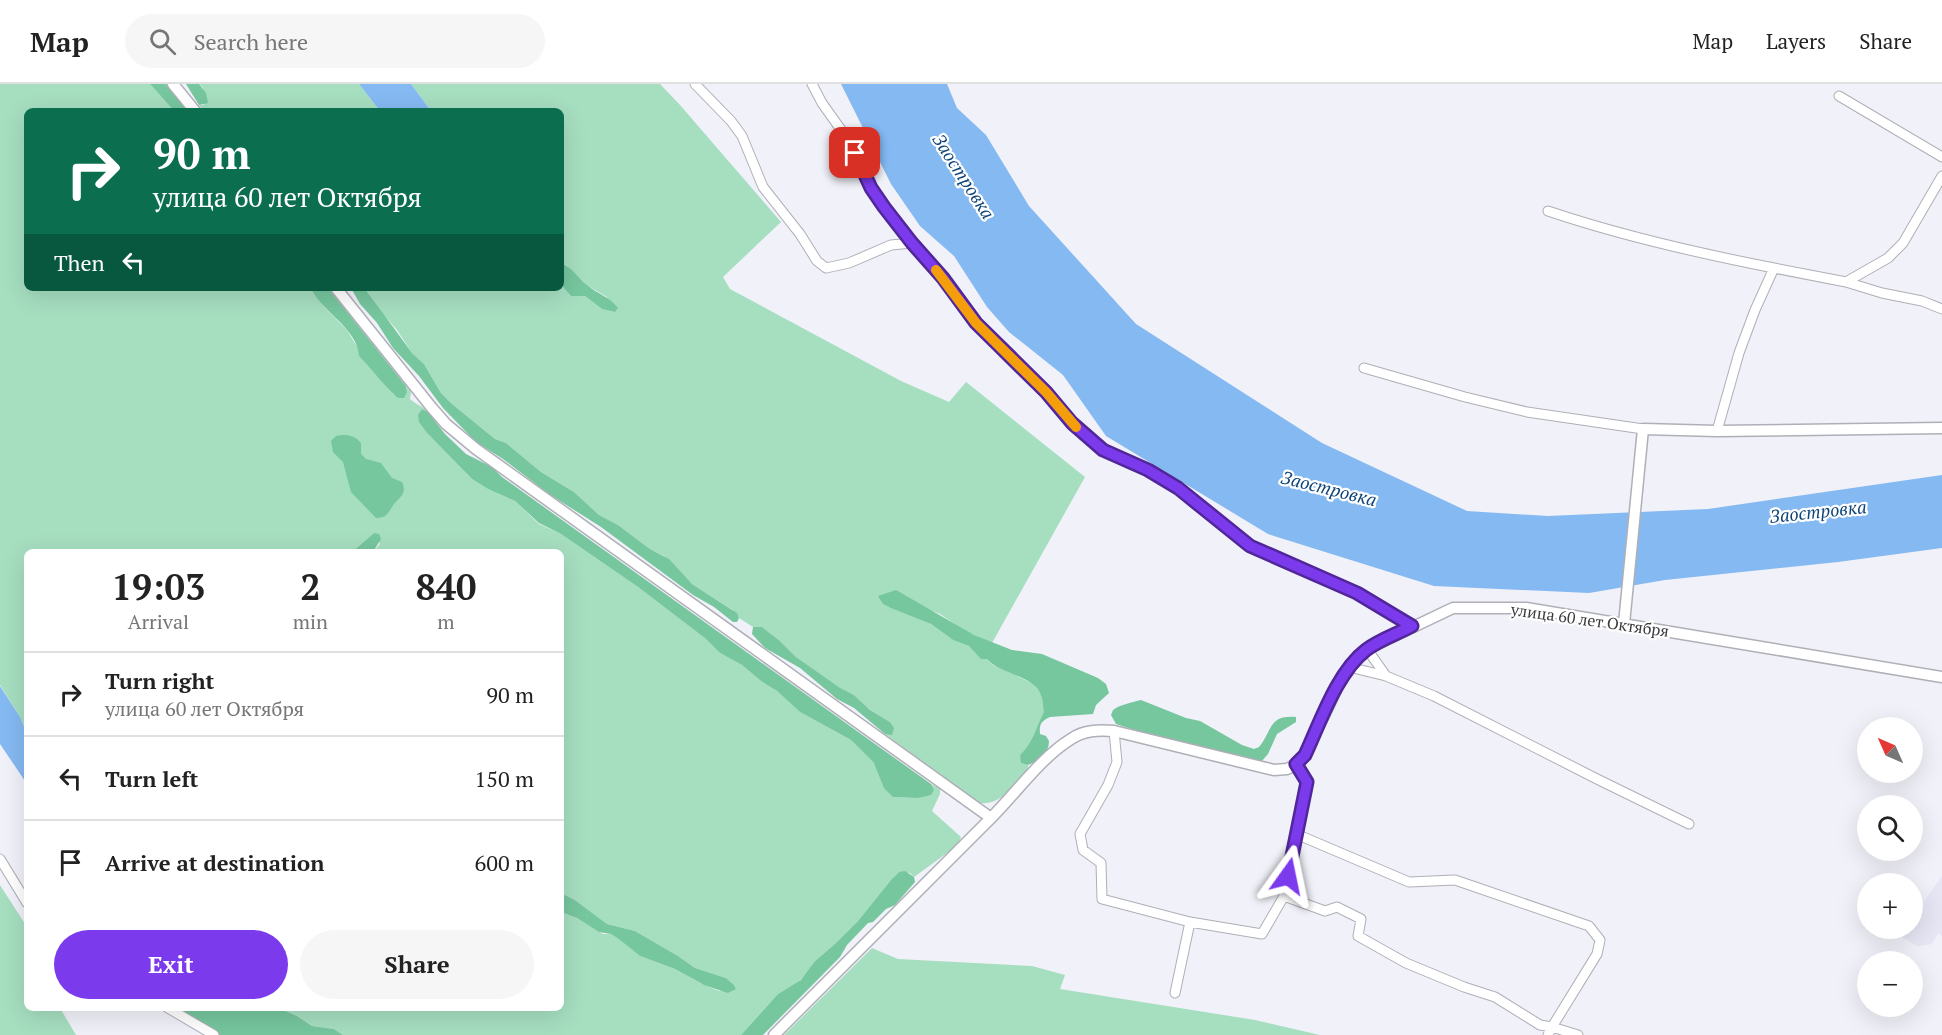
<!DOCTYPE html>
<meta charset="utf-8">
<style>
:root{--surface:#fff;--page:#f6f6f6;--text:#222;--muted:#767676;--line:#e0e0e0;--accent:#7c3aed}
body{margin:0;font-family:"PT Serif",serif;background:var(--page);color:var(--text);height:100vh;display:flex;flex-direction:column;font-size:22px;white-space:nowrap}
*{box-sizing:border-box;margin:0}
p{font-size:20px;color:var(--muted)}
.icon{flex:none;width:33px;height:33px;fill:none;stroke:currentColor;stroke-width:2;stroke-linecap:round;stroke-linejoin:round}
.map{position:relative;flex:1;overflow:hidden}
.sheet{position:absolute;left:24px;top:465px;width:540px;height:462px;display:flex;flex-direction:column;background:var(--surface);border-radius:9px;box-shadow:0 6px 24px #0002}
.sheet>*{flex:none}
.banner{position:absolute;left:24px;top:24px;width:540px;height:183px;border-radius:9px;box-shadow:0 6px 24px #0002;background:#0b6e4f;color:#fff;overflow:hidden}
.needle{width:39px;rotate:315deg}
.tools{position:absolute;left:1857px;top:633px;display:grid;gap:12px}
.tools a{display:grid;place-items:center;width:66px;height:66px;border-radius:50%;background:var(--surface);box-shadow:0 6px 24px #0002;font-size:30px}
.pin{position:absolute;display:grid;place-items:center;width:51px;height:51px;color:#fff;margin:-26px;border-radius:12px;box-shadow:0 3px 9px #0006}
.me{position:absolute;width:66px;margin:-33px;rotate:12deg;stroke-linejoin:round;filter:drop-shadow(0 0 4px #0008)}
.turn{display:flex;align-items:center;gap:21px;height:126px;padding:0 30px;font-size:27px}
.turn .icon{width:78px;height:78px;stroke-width:2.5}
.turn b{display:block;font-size:42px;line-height:51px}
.then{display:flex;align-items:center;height:57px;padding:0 30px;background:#0003;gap:12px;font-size:22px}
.eta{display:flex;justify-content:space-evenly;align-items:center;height:102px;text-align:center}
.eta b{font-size:36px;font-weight:700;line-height:42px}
.button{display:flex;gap:12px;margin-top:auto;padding:12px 30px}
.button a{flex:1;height:69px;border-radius:36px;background:var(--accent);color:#fff;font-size:24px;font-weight:700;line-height:69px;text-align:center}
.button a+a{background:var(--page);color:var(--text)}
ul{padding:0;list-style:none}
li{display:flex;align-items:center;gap:18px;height:84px;padding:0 30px;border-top:2px solid var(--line)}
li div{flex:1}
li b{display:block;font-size:22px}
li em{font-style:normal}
header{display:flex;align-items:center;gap:36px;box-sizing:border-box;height:84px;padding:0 30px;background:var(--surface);border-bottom:2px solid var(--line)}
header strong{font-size:28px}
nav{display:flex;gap:33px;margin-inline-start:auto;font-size:21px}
.search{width:420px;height:54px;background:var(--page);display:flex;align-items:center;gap:15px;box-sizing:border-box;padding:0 21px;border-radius:33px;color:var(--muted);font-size:22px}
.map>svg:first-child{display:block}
.built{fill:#e6e6f5}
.green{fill:#a6dec0}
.forest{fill:#76c69e}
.water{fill:#85b9f2}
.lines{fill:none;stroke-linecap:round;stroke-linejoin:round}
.minor-casing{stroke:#afafb7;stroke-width:11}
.tertiary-casing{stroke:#afafb7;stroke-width:13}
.minor{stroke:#fff;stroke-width:9}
.tertiary{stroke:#fff;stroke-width:10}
.route-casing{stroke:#51269a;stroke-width:15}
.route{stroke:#7c3aed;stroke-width:10}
.slow{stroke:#f59e0b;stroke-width:10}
.labels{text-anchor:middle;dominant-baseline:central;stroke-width:4.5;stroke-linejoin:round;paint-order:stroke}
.street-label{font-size:16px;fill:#3b3b3e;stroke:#fff}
.water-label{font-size:18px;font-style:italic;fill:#0e4579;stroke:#fff}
</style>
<header>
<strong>Map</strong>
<div class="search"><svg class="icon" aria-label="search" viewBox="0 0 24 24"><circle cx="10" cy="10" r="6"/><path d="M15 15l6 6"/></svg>Search here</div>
<nav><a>Map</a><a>Layers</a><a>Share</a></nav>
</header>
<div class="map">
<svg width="1942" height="951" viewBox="0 0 1942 951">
<rect width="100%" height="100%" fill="#f1f1f9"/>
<path class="built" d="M1942,792v60l-4,-3 -6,11 -15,2 -18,-11 5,-6 8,-1 1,-11z"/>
<path class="green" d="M0,0h150l24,27h-147v177h284l14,20 22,22 12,20 1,6 33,38 14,-2 -1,-6 5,6 -1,7c5,5 13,7 18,13l-6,-3 5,24 45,46 16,10 27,12 24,23 22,10 77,53 68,52 14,14 22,12 19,16 16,10 23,21 51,28 23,23 19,34 25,1 16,-8 -3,-6 9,5v5l-8,17 29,26 -3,8 -44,32 -4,-4 -11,-1 -4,4 -37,45 -22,22 -21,18 -10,15 -8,7 -19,11 -37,41h-398l-9,-6 -22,-3 -15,-10 -18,-8h282v-96l16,6 26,16h8l9,5 20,17 35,13 25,14 19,8 17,-2 -2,-4 -8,-7 -31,-10 -17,-12 -43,-25 -28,-7 -32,-24 -14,-7v-341h-188l7,-8 -6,-11 -22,19h-325v182l-7,-17 -20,-32z
M199,0h160l21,27h-176l-5,-6h5l-1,-17z
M411,0h249l20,21 101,117 -58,55 7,12 171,92 48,21 17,-20 119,95 -93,166 -27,-12 -25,-17 -18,-7 -17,-11 -22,8 48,20 22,16 16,6 18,13 6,6 41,19 7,10 4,18c-9,15 -12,31 -25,43l2,8 6,2v5c-13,15 -27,36 -49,33l-94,-69h7l-2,-12 -20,-12 -16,-15 -14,-6 -44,-32 -16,-16 -18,-14h-9l-14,-9 -6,-8 -41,-26 -28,-28 -14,-7 -32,-24 -19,-10 -25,-23 -33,-20 -35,-29 -11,-4 -43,-35 -11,-11 -17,-29 -12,-11 -15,-23 -14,-16 -18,-26h196v-3l10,11h14l17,13 13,3 -8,-15 -19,-11 -22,-21 -5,-2v-152h-130z
M0,801l27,42v81h33l16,27h-76z
M872,864l26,11 134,7 33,9 -5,14 195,31 65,15h-536z"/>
<path class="forest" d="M150,0h16l21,27h-13z
M186,0h13l7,9 2,10 -9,2z
M561,179c11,4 17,15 26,22 10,9 22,11 31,23l-3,4 -13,-3 -17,-13h-14l-10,-11z
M311,204h17l78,98 1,6 -3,6h-6c-15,-13 -25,-28 -39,-42 -2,-29 -37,-43 -48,-68z
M351,204l15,2 46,63 12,11 17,29 11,11 43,35 11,4 35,29 33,20 25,23 19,10 32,24 19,10 23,25 45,29 2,5 -2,4h-4l-19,-15 -21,-12 -92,-68 -52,-33 -46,-35 -27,-17 -33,-34 -24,-32 -26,-28 -16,-25 -17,-19z
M422,325l6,3 17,22 21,20 26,13 10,10 429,307 3,6 -3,5 -13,3 -25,-1 -9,-9 -10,-25 -23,-23 -51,-28 -23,-21 -16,-10 -19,-16 -22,-12 -14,-14 -68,-52 -77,-53 -22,-11 -24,-22 -27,-12 -16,-10 -45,-46 -8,-11 -1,-7z
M336,352c10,-2 18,-1 25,7v11l5,5 15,4 11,15 10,4c5,11 -1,14 -8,22 -6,8 -6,14 -18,14l-25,-26 -8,-30 -10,-10 -2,-11z
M374,449l5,1 2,5 -8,13h-21z
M896,506l78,45 38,15 30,4 56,24 8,6 3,9 -13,12 -3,9 -43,3c-9,4 -11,8 -10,17l6,2 3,5c0,13 -10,20 -21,24l-7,-2 -1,-8c13,-12 16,-28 24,-43 -1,-6 -1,-13 -4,-19 -7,-17 -40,-19 -53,-34h-6l-12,-13 -16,-6 -22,-16 -40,-16 -8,-4 -5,-8z
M753,543h9l18,14 16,16 44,31 14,7 16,15 20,12 4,6 -2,7 -7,-1 -31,-26 -17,-9 -37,-31 -35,-20 -13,-14z
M1141,616l45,18 14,3 42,24 12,4 5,-2c14,-17 9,-32 37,-30v5l-19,12 -9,20 -7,8 -108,-26 -37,-12 -5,-9 2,-5c6,-5 20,-8 28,-10z
M905,787l9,6 1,5 -20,23 -9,4 -13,13 -5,1 -21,22 -7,12 -77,78h-22l37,-41 23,-14 14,-19 21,-18 22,-22 34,-42 7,-7z
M561,809l14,7 32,24 28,7 43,25 17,12 31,10 8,7 2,4 -8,4 -24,-8 -29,-16 -35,-13 -21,-17 -8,-5 -12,-2 -22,-14 -16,-6z
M172,924h107l18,8 15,10 22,3 9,6h-125z"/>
<path class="water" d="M359,0h52l20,27h-51z
M841,0h106l10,24 29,27 43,71 107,118 186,119 145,68 81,5 160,-7 234,-34v73l-104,14 -173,18 -76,13 -155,-7 -166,-52 -162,-98 -43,-61 -54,-43 -22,-25 -33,-51 -34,-30 -29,-42z
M0,602l20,31 7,17v50l-27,-40z"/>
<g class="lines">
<g class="minor-casing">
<path id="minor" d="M695,0l36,37 11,15 21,51 37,47 17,27 9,7 23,-5 42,-18 21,-2
M812,0l10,19 27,38 22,47 13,19 28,36 31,35 33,45 70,68 26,32 31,27 45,20 30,18 72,58 107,47 55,33
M1839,12l103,61
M1548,127c74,25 149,42 226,57
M1846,198l36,11 40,8 20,8
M1364,284l101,29 62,15 116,17
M1717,347l22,-78 16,-43 19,-42 72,14 42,-24 15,-15 39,-67
M1367,565l19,27 48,20 163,83 92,45
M1349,583l37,9
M1114,647l3,31 -9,23 -28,49 3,16 18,13 1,36 88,23
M0,775l27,44
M1284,812l41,15 12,-4 24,12 -3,17 48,27 58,24 31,10 45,28 12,2 45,-73 3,-14 -11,-14 -134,-46 -46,2 -113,-48
M1175,909l15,-71 72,12 22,-38 23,-114 -10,-18
M168,924l46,27
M1548,951l4,-8 26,8"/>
</g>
<g class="tertiary-casing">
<path id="tertiary" d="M173,0l22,27
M336,204l96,120 14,16 30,25 515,369
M1624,540l19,-195 74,2 225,-3
M774,951c71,-71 142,-142 213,-213 26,-25 53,-64 84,-83 13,-9 27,-9 43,-8l160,39 13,-1 10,-5 8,-9 33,-69 17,-26 12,-11 86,-41h73l416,69"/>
</g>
<use href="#minor" class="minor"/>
<use href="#tertiary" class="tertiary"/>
</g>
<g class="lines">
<g class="route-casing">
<path id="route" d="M855,69l16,35 13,19 28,36 31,35 33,45 70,69 26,31 31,27 45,20 30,18 72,58 107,47 55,33c-15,8 -33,14 -46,24 -29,22 -46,73 -61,105l-9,9 11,18 -19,94"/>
</g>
<use href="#route" class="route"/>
<path class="slow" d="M936,186l40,53 70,69 30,35"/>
</g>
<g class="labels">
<g class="street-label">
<text transform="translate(1590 536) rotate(8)">улица 60 лет Октября</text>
</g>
<g class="water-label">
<text transform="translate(964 92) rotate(57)">Заостровка</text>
<text transform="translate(1329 404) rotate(14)">Заостровка</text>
<text transform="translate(1818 427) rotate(-6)">Заостровка</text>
</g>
</g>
</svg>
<div class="tools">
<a><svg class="needle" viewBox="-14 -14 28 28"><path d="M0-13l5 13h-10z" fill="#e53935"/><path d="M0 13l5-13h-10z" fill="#767676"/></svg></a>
<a><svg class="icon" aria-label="search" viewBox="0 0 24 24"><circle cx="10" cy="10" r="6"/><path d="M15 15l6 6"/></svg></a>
<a>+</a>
<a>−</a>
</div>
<div class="pin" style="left:855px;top:69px;background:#d93025"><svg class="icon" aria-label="arrive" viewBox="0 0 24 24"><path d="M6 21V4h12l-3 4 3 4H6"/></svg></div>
<svg class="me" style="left:1288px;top:792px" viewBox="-20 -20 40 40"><path d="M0-17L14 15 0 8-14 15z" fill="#7c3aed" stroke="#fff" stroke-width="4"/></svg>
<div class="banner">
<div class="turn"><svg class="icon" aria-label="right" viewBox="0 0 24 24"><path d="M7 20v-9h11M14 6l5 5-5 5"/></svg><div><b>90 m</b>улица 60 лет Октября</div></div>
<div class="then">Then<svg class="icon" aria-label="left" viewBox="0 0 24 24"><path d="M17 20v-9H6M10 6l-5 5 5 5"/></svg></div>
</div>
<section class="sheet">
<div class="eta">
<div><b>19:03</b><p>Arrival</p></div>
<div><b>2</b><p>min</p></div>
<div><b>840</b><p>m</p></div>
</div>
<ul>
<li><svg class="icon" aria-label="right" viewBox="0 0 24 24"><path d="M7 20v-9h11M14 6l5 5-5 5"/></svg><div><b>Turn right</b><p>улица 60 лет Октября</p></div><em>90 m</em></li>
<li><svg class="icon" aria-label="left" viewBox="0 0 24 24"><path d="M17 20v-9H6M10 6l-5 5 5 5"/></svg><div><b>Turn left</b></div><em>150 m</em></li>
<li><svg class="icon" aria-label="arrive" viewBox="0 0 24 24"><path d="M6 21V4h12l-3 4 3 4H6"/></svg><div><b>Arrive at destination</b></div><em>600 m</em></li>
</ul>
<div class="button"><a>Exit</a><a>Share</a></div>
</section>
</div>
